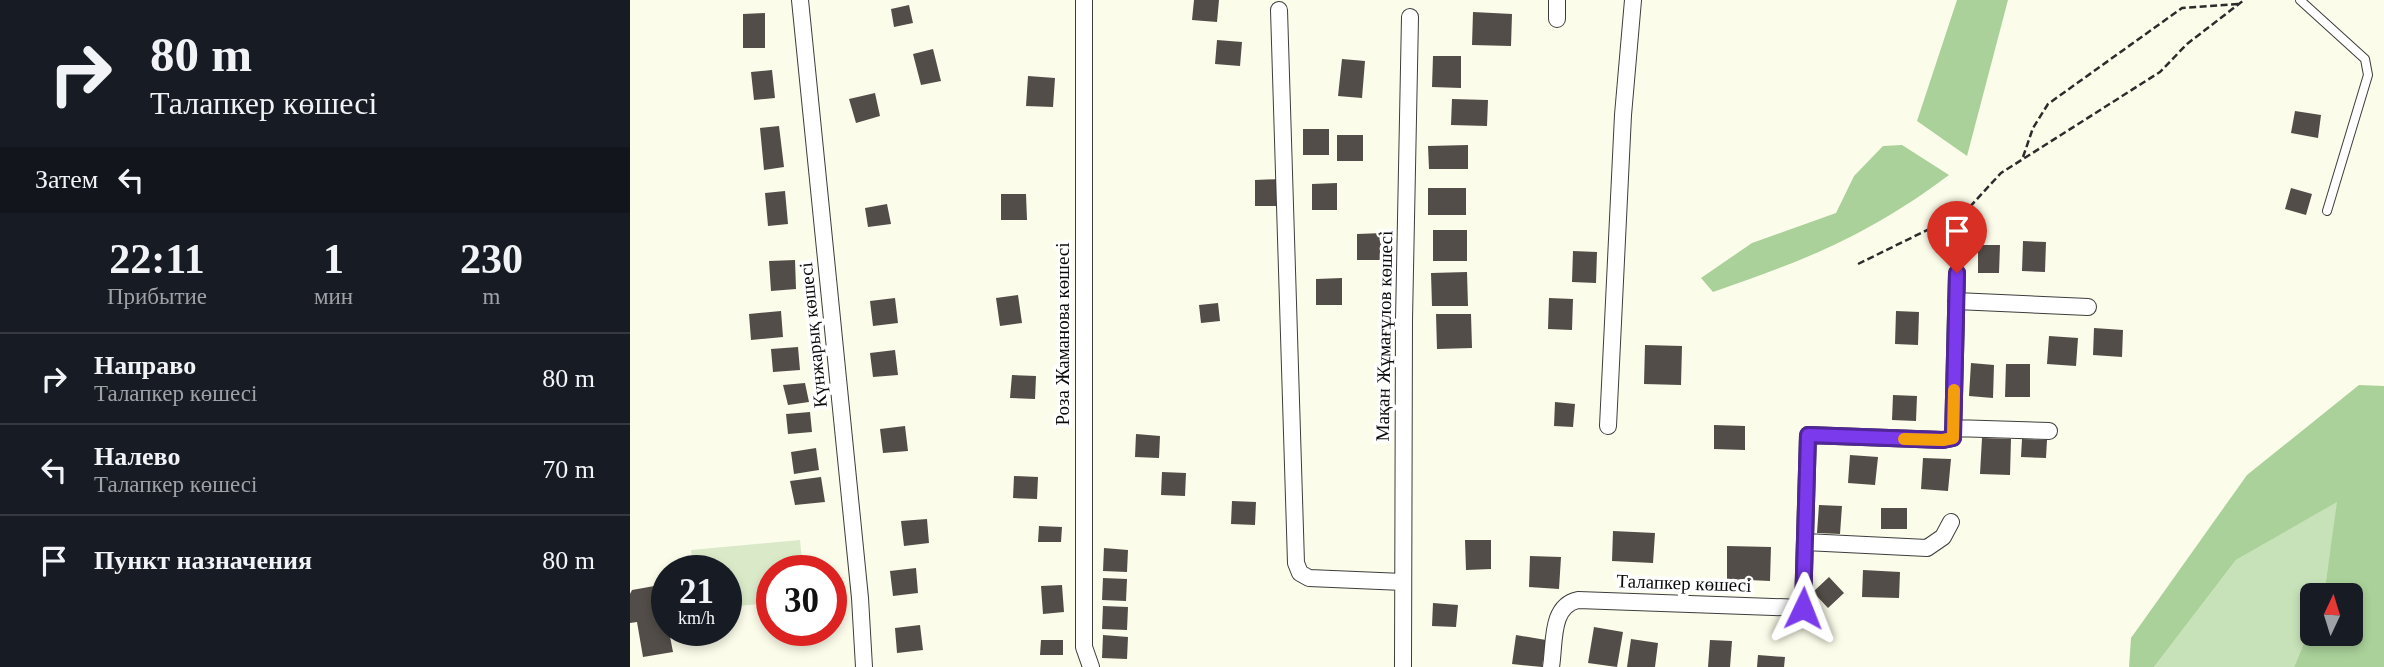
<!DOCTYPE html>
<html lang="ru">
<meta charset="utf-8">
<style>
:root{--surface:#171b24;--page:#242831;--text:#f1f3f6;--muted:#9ea1a6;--line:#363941}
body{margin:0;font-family:Georgia,serif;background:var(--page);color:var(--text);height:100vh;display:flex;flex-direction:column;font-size:26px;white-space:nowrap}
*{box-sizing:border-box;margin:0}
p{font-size:23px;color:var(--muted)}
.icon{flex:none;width:38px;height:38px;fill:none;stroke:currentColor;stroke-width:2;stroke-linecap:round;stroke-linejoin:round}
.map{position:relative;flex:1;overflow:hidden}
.drawer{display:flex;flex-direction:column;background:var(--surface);width:630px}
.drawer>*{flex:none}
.guide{background:#171b24;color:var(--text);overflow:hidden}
.needle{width:46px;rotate:4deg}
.fabs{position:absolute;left:1670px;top:583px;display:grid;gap:14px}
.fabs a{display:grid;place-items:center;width:63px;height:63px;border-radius:10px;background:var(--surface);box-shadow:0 4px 10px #0003;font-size:35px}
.speed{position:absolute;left:21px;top:555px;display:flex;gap:14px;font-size:35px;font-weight:700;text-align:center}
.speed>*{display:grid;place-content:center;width:91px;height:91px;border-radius:50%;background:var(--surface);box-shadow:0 4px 10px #0003;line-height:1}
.speed small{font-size:18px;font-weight:400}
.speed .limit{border:10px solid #d22;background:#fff;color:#111}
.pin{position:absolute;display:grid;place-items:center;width:60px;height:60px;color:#fff;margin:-72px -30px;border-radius:50% 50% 50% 0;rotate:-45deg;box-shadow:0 0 7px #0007}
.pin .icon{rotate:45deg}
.me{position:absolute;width:77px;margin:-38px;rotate:2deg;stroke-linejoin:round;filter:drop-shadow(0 0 5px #0008)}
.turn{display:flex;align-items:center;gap:24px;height:147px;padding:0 35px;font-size:32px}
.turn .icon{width:91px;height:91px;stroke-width:2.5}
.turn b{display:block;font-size:49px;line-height:60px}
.then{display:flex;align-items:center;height:66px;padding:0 35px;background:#0003;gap:14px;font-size:26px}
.eta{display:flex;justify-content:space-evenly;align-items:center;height:119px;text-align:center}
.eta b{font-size:42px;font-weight:800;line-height:49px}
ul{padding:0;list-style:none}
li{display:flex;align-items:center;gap:21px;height:91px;padding:0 35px;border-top:2px solid var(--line)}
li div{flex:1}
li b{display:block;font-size:26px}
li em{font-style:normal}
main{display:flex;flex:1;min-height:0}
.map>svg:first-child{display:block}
.green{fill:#c7e2b9}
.forest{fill:#aad19a}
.pitch{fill:#daeac9}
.building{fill:#524d48}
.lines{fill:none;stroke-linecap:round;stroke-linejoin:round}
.service-casing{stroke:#3d3d3d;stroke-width:10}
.minor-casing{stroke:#3d3d3d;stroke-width:18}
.path{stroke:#2c2c2c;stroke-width:2.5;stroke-dasharray:7 3.5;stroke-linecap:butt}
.service{stroke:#fff;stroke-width:8}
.minor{stroke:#fff;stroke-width:16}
.route-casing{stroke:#51269a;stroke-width:18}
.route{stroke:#7c3aed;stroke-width:12}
.slow{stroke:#f59e0b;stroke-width:12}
.labels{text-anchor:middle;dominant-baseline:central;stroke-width:7;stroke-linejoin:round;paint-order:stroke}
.street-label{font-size:19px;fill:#0a0a0a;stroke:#fff}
</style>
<main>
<section class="drawer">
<div class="guide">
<div class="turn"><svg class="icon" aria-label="right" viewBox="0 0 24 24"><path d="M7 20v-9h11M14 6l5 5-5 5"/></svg><div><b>80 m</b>Талапкер көшесі</div></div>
<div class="then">Затем<svg class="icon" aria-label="left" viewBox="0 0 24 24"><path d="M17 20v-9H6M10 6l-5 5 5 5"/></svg></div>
</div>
<div class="eta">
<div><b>22:11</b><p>Прибытие</p></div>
<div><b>1</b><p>мин</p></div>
<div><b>230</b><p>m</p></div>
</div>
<ul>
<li><svg class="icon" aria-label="right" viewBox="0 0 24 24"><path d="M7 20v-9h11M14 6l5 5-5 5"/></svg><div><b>Направо</b><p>Талапкер көшесі</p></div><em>80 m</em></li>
<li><svg class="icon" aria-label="left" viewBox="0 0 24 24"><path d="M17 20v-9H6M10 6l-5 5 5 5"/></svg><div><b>Налево</b><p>Талапкер көшесі</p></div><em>70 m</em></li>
<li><svg class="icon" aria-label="arrive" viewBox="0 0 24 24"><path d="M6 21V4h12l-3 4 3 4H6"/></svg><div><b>Пункт назначения</b></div><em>80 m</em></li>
</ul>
</section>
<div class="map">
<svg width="1754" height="667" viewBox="0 0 1754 667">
<rect width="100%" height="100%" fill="#fcfcea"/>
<path class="green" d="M1708,501l-14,93 -12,1v29l-18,43h-140l82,-107z"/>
<path class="forest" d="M1327,0h51l-41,156 -50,-35z
M1272,145l47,30c-80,60 -143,85 -236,117l-12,-14 51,-35 84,-30 18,-37 29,-30z
M1729,385l25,1v281h-90l18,-43v10h38v-39h-26l13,-93 -101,58 -82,107h-25l2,-29 116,-163z"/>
<path class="pitch" d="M170,540l3,30h-31v33l-46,4v-37h-33l-2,-20z"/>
<path class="building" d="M564,0h25l-2,22 -25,-2z
M279,5l4,18 -19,4 -3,-18z
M843,12l39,2 -1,32 -39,-1z
M135,13v35h-22v-34z
M587,40l25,2 -2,24 -25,-2z
M303,49l8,32 -20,4 -8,-31z
M803,56h28v32l-29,-1z
M712,59l23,2 -3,37 -24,-2z
M142,70l3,28 -21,2 -3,-28z
M398,76l27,2 -2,29 -27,-1z
M245,93l5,23 -24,7 -7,-24z
M822,99l36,1 -1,26 -36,-1z
M1665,111l26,4 -3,23 -27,-5z
M149,126l5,41 -20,3 -4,-42z
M673,129h26v26h-26z
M707,135h26v26h-26z
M838,145v24h-39l-1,-23z
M650,179l1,27h-26v-26z
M707,183v27h-25v-26z
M798,188h38v27h-38z
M1661,188l21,6 -6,21 -21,-6z
M155,191l3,33 -20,2 -3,-33z
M371,194h25l1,26h-26z
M257,204l4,20 -23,3 -3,-19z
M803,230h34v31h-34z
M753,233v27h-26v-26z
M1393,241l23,1 -1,30 -23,-1z
M1348,245h22l-1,28h-21z
M943,251l24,1 -1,31 -24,-1z
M165,260l1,29 -25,2 -2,-30z
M837,272l1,34h-36l-1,-33z
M712,278v27h-26v-26z
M388,295l4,28 -22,3 -4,-28z
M265,298l3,25 -25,3 -3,-25z
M919,298l24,1 -1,31 -24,-1z
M588,303l2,18 -19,2 -2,-18z
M151,311l2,26 -32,3 -2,-26z
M1266,311l23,1 -1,33 -23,-1z
M806,314h35l1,34 -35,1z
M1464,328l29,2 -1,27 -29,-2z
M1419,336l29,2 -2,28 -29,-2z
M1015,345l37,1 -1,39 -37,-1z
M168,347l2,23 -27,2 -2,-23z
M265,350l3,25 -25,2 -3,-24z
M1341,363l23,2 -1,33 -24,-2z
M1376,364h24v33h-25z
M382,375l24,1 -1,23 -25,-1z
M175,383l4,19 -21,3 -5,-20z
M1263,395l24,1 -1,25 -24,-1z
M925,402l20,2 -2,23 -19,-1z
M180,412l2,20 -24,2 -2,-20z
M1084,425l31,1v24l-31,-1z
M275,426l3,25 -25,2 -3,-24z
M506,434l24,2 -1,22 -24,-1z
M1352,438l29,1 -1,36 -30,-1z
M1392,439l25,1 -1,18 -25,-1z
M186,448l3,22 -25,4 -3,-22z
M1220,455l28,2 -3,28 -27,-2z
M1293,458l28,1 -3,32 -27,-2z
M532,472l24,1 -1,23 -24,-1z
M384,476l24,1 -1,22 -24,-1z
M191,477l4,25 -30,3 -5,-24z
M602,501l24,1 -1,23 -24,-1z
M1189,505l23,1 -2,28 -23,-1z
M1251,508h26v21h-26z
M297,519l2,24 -25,3 -3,-25z
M409,526l23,1 -1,15h-23z
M983,531l42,2 -2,30 -41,-2z
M835,540h26v29l-25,1z
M1097,546l44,1 -1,34 -43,-2z
M474,548l24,2 -1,22 -24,-1z
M900,556l31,1 -2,32 -30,-2z
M286,568l2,25 -25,3 -3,-25z
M1233,570l37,2 -1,26 -37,-1z
M1199,577l15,16 -16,15 -15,-16z
M473,578l24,1 -1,22 -24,-1z
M30,585l13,67 -30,5 -6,-35 -7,1v-29l2,-4z
M432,585l2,27 -21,2 -2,-28z
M803,603l25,2 -2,22 -24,-1z
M473,606l25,1 -1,23 -25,-1z
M290,625l3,25 -26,3 -2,-25z
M964,627l29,5 -6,35 -29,-4z
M473,635l25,2 -1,22 -25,-1z
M886,635l30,5 -4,27 -30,-3z
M1001,639l27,4 -3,24h-28z
M411,640h22v15h-23z
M1080,640l22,1 -2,26h-22z
M1128,655l27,2 -1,10h-27z"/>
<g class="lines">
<g class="service-casing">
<path id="service" d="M1670,0l65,59 3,16 -41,136"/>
</g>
<g class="minor-casing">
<path id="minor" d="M170,0l60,598 4,69
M454,0v647l7,20
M649,10l17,553 4,10 9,5 94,4
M927,19v-19
M1326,301l132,6
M978,426l15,-311 10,-115
M1323,428l96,3
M1175,542l122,6 16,-11 8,-15
M773,667l1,-347 6,-303
M921,667c4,-24 -1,-61 27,-67l225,8 5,-173 135,5 10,-2 4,-165"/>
</g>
<path class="path" d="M1393,157l10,-29 15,-24 134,-96 56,-4
M1228,264l108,-53 35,-38 159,-101 27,-28 57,-44"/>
<use href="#service" class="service"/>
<use href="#minor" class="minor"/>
</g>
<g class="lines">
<g class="route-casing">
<path id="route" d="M1173,608l5,-173 135,5 10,-2 4,-165"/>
</g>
<use href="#route" class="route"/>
<path class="slow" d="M1274,439l39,1 10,-2 1,-48"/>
</g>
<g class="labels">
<g class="street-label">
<text transform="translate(432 334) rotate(-90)">Роза Жаманова көшесі</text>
<text transform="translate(183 335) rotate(-96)">Күнжарық көшесі</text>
<text transform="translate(754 336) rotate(-89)">Мақан Жұмағұлов көшесі</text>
<text transform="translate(1054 583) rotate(2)">Талапкер көшесі</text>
</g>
</g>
</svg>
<div class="fabs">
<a><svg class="needle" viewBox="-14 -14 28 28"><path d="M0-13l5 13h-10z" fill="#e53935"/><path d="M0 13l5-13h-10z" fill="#9ea1a6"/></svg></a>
</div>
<div class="speed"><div>21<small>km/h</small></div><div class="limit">30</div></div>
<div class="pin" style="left:1327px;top:273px;background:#d93025"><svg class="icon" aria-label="arrive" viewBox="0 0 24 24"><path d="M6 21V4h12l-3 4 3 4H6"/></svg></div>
<svg class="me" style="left:1173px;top:608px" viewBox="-20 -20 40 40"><path d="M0-17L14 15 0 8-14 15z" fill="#7c3aed" stroke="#fff" stroke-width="4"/></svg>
</div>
</main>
